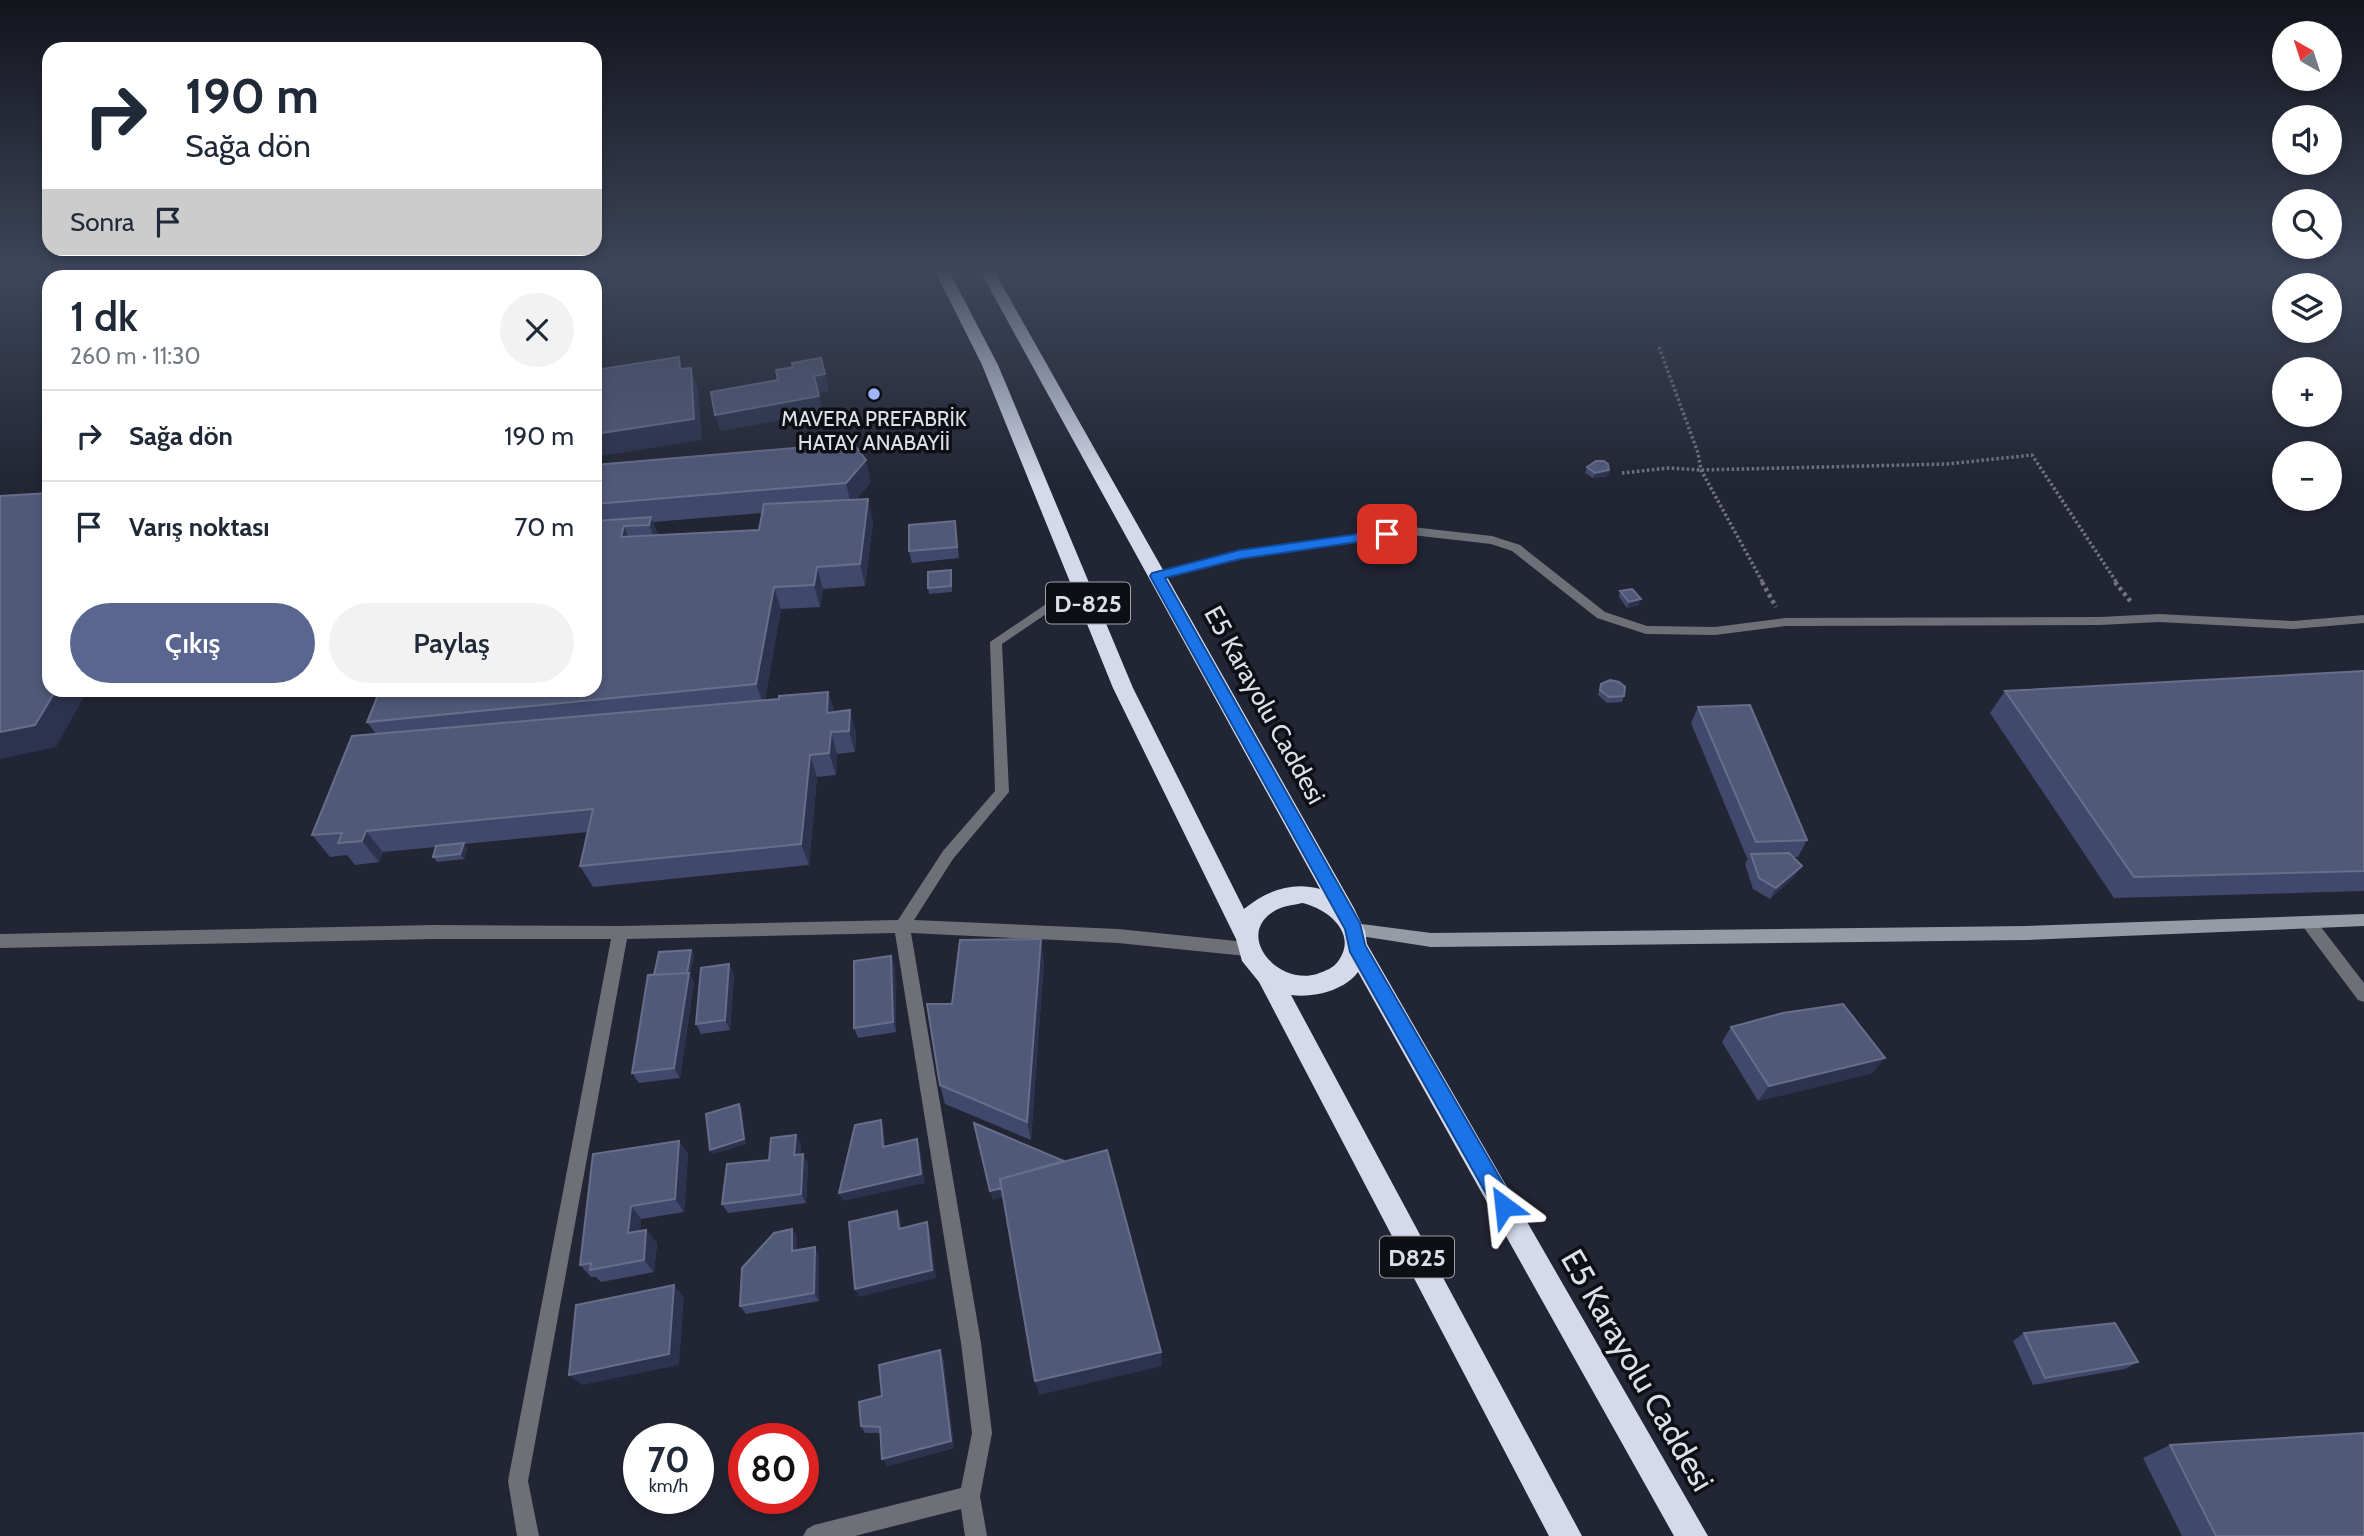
<!DOCTYPE html>
<html lang="tr">
<meta charset="utf-8">
<style>
:root{--surface:#fff;--page:#f2f2f3;--text:#1f2937;--muted:#747a83;--line:#e0e1e3;--accent:#596790}
body{margin:0;font-family:Cabin,sans-serif;background:var(--page);color:var(--text);height:100vh;display:flex;flex-direction:column;font-size:26px;white-space:nowrap}
*{box-sizing:border-box;margin:0}
p{font-size:23px;color:var(--muted)}
.icon{flex:none;width:38px;height:38px;fill:none;stroke:currentColor;stroke-width:2;stroke-linecap:round;stroke-linejoin:round}
.map{position:relative;flex:1;overflow:hidden}
.sheet{position:absolute;left:42px;top:270px;width:560px;height:427px;display:flex;flex-direction:column;background:var(--surface);border-radius:21px;box-shadow:0 4px 10px #0003}
.sheet>*{flex:none}
.banner{position:absolute;left:42px;top:42px;width:560px;height:214px;border-radius:21px;box-shadow:0 4px 10px #0003;background:#fff;color:var(--text);overflow:hidden}
.needle{width:46px;rotate:321deg}
.controls{position:absolute;left:2272px;top:21px;display:grid;gap:14px}
.controls a{display:grid;place-items:center;width:70px;height:70px;border-radius:50%;background:var(--surface);box-shadow:0 4px 10px #0003;font-size:35px}
.speed{position:absolute;left:623px;top:1423px;display:flex;gap:14px;font-size:35px;font-weight:700;text-align:center}
.speed>*{display:grid;place-content:center;width:91px;height:91px;border-radius:50%;background:var(--surface);box-shadow:0 4px 10px #0003;line-height:1}
.speed small{font-size:18px;font-weight:400}
.speed .limit{border:10px solid #d22;background:#fff;color:#111}
.pin{position:absolute;display:grid;place-items:center;width:60px;height:60px;color:#fff;margin:-30px;border-radius:14px;box-shadow:0 4px 10px #0006}
.me{position:absolute;width:77px;margin:-38px;rotate:330deg;stroke-linejoin:round;filter:drop-shadow(0 0 5px #0008)}
.turn{display:flex;align-items:center;gap:24px;height:147px;padding:0 28px;font-size:32px}
.turn .icon{width:91px;height:91px;stroke-width:2.5}
.turn b{display:block;font-size:49px;line-height:60px}
.then{display:flex;align-items:center;height:66px;padding:0 28px;background:#0003;gap:14px;font-size:26px}
.round{display:grid;place-items:center;flex:none;width:74px;height:74px;border-radius:37px;background:var(--page)}
.head{display:flex;align-items:center;justify-content:space-between;height:119px;padding:0 28px}
h1{font-size:42px;font-weight:600;line-height:52px}
.button{display:flex;gap:14px;margin-top:auto;padding:14px 28px}
.button a{flex:1;height:80px;border-radius:42px;background:var(--accent);color:#fff;font-size:28px;font-weight:600;line-height:80px;text-align:center}
.button a+a{background:var(--page);color:var(--text)}
ul{padding:0;list-style:none}
li{display:flex;align-items:center;gap:21px;height:91px;padding:0 28px;border-top:2px solid var(--line)}
li div{flex:1}
li b{display:block;font-size:26px}
li em{font-style:normal}
.map>svg:first-child{display:block}
.lines{fill:none;stroke-linecap:round;stroke-linejoin:round}
.path-far1{stroke:#717480;stroke-width:3.5;stroke-dasharray:2.5 2.5;stroke-linecap:butt}
.path{stroke:#717480;stroke-width:4.5;stroke-dasharray:3.5 3.5;stroke-linecap:butt}
.lane{fill:#6e7078;fill-rule:evenodd}
.street{fill:#6e7078;fill-rule:evenodd}
.secondary{fill:#979ba6;fill-rule:evenodd}
.highway{fill:#d4d9eb;fill-rule:evenodd}
.wall{fill:#40486b;fill-rule:evenodd}
.shaded-wall{fill:#2d334f}
.building{fill:#515979;stroke:#676e8a;stroke-width:2}
.route{fill:#1a73e8;stroke:#114b97;stroke-width:2}
.poi-dot{fill:#a0b3fd;stroke:#0d0f15;stroke-width:2.5}
.labels{text-anchor:middle;dominant-baseline:central;stroke-width:7;stroke-linejoin:round;paint-order:stroke}
.far-poi-label{font-size:21px;fill:#dde0e9;stroke:#0d0f15}
.shield{fill:#0d0f15;stroke:#9fa1a9;stroke-width:2}
.shield-label{font-size:24px;font-weight:bold;fill:#dde0e9}
.street-label{font-size:26px;fill:#dde0e9;stroke:#0d0f15}
.near-street-label{font-size:32px;fill:#dde0e9;stroke:#0d0f15}
</style>
<div class="map">
<svg width="2364" height="1536" viewBox="0 0 2364 1536">
<rect width="100%" height="100%" fill="#222533"/>
<g class="lines">
<path class="path-far1" d="M1659,347l39,106 3,17 62,113
M1622,473l47,-5 32,2 246,-6 85,-9 85,128"/>
<path class="path" d="M1762,582l14,25
M2115,582l16,20"/>
<path class="lane" d="M2309,917l5,1 50,65v19l-6,-2 -54,-72 -3,-5 3,-5z"/>
<path class="street" d="M1412,527l80,9 28,9 85,67 42,14 68,1 70,-9 315,-1 59,-3 134,7 71,-6v8l-71,6 -134,-7 -59,3 -315,1 -70,9 -69,-1 -49,-16 -85,-67 -21,-7 -79,-9 -172,24 -83,21 -6,-4 2,-3 87,-22z
M1080,581l4,1 2,3 -2,3 -82,56 7,148 -56,67 -39,61 204,9 128,13 6,2 2,5 -2,5 -6,2 -128,-13 -207,-10 70,410 11,90 -12,63 7,40h-22l-4,-27 -106,27h-52l4,-7 7,-4 147,-37 11,-55 -11,-90 -66,-410 -268,6 -99,542 11,55h-22l-9,-55 103,-542h-177l-434,9v-14l434,-9 186,1 278,-6 45,-69 52,-60 -5,-149z"/>
<path class="secondary" d="M2364,914v12l-337,14 -596,7 -77,-12 -5,-1 -3,-5 3,-5 5,-1 77,10 596,-7z"/>
<path class="highway" d="M934,269h14l50,96 135,323 111,221c22,-18 48,-28 76,-20l-341,-620h14l361,639 11,23 2,13 341,592h-34l-316,-564c-14,19 -45,26 -67,23l291,541h-33l-290,-554 -17,-21 -6,-22 -123,-251 -131,-323zM1302,903c24,5 56,29 37,57 -5,8 -14,11 -22,14 -40,12 -84,-40 -41,-64 7,-4 18,-5 26,-7z"/>
</g>
<path class="wall" d="M595,465l276,17 -15,17 17,22 -8,65 -42,3 -3,18 -39,2 -16,91 63,-8 6,20 22,20 -1,20 -18,2 -1,21 -19,2 -8,88 -216,22 -13,-21 8,-34 -124,12 3,4 -3,11 -27,3 -4,-5 3,-10 -53,5 -4,10 -24,3 -8,-10 -17,2 -18,-22 64,-101 -9,-12 228,-32zM762,513l-3,17 -101,5 -5,-13z
M1587,467l22,3 -1,6 -15,2 -8,-5z
M955,521l4,37 -47,5 -3,-12z
M952,576v16l-23,2 -1,-6z
M1620,591l19,14 -12,3 -8,-11z
M2364,671v220l-250,7 -124,-185 15,-22z
M1601,684l23,12 -2,6 -15,1 -9,-8z
M1698,707l109,133 -9,17h-5l2,19 -25,23 -17,-10 -8,-25 3,-6h-1l-56,-135z
M691,950l3,5 -4,20 4,8 -14,95 -41,5 -7,-10 22,-98z
M891,956l4,10 1,66 -38,6 -4,-10z
M1044,960l-13,180 -86,-36 -5,-19 12,-81z
M734,974l-4,56 -29,4 -5,-10z
M1731,1027l142,46 -115,28 -36,-59z
M679,1141l9,13 -4,58 -43,7 -1,12 6,-1 11,13 -3,29 -53,10 -5,-5h-5l-11,-12z
M801,1144l-1,10 8,9 -2,40 -78,10 -6,-9 47,-44z
M792,1229l5,9v12l22,5v46l-73,13 -6,-8z
M2024,1333l114,29 -13,7 -92,16 -20,-44z
M943,1357l11,91 -67,18 -7,-33h-15l-4,-7 21,-30z
M2170,1445l194,91h-182l-39,-78z"/>
<path class="shaded-wall" d="M779,269h57l-55,7z
M691,368l7,21 4,51 -107,17v-23z
M825,374l4,17 -11,2 -4,-17z
M819,396l4,17 -103,18 -5,-16z
M866,460l5,22 -20,23 -5,-22z
M1609,470l-1,6 -15,2 2,-5z
M868,499l5,22 -8,65 -5,-22z
M651,517l9,22 -2,8 -9,-22z
M624,526l9,22 -12,-11z
M817,567l6,22 -3,18 -6,-22z
M774,587l7,22 -17,97 -8,-22z
M1641,599l-2,6 -12,3 2,-6z
M56,690h32l-32,57 -56,12v-27z
M828,692l7,21 -2,21 -6,-21z
M850,710l6,22 -1,20 -6,-21z
M831,732l6,22 -1,21 -7,-22z
M810,755l7,22 -8,88 -8,-21z
M366,831l17,21 -4,10 -17,-21z
M464,843l3,5 -3,11 -4,-5z
M1802,866l-7,10 -25,23 6,-11z
M1041,939l3,21 -13,180 -4,-18z
M691,950l3,5 -4,20 4,8 -14,95 -6,-10 12,-93z
M891,956l4,10 1,66 -3,-10z
M729,964l5,10 -4,56 -5,-10z
M1885,1058l-12,15 -115,28 11,-15z
M739,1104l3,4 4,36 -33,10 -3,-4z
M881,1120l3,9 2,27 -3,-9z
M796,1135l5,9 -2,20 -5,-9z
M917,1139l3,9 5,35 -82,18 -4,-8z
M679,1141l9,13 -4,58 -9,-13z
M803,1154l5,9 -2,40 -5,-9z
M1074,1166l1,9 -82,25 -3,-9z
M631,1206l10,13 -3,27 -10,-13z
M897,1211l3,8 3,18 -4,-8z
M927,1222l3,9 6,47 -77,19 -4,-8z
M792,1229l5,9v21l-5,-8z
M646,1230l11,13 -3,29 -10,-12z
M815,1247l4,8v46l-5,-8z
M674,1285l10,12 -5,68 -97,20 -13,-10z
M940,1350l3,7 11,91 -67,18 -5,-7z
M1161,1352l1,14 -123,29 -4,-14z"/>
<path class="building" d="M679,357l1,12 11,-1 3,51 -99,15v-64z
M821,358l4,16 -11,2 5,20 -104,19 -4,-23 67,-12 -2,-10 17,-3 -1,-4z
M853,443l13,17 -20,23 -251,21v-39z
M1596,461h8l4,3 1,6 -14,3 -8,-6z
M49,493v197h7l-21,35 -35,7v-236z
M868,499l-8,65 -43,3 -3,18 -40,2 -18,97 -389,38 13,-32h215v-169l56,-4 -2,8 -25,1 -3,11 138,-7 5,-26z
M955,521l2,26 -48,4v-26z
M951,570v16l-23,2v-16z
M1632,589l9,10 -12,3 -9,-11z
M2364,671v200l-230,6 -129,-186z
M1610,680l9,2 6,5 -1,9 -15,1 -9,-7 1,-6z
M828,692l-1,21 23,-3 -1,21 -18,1 -2,21 -19,2 -9,89 -221,22 13,-57 -227,22 -4,10 -24,2 4,-10 -30,2 40,-99 427,-37v-3z
M1750,705l57,135 -51,2 -58,-135z
M464,843l-4,11 -27,3 3,-11z
M1789,853l13,13 -26,22 -17,-10 -8,-24z
M1041,939l-14,183 -87,-37 -13,-81h25l8,-64z
M691,950l-4,23 -33,2 5,-23z
M891,956l2,66 -39,6v-67z
M729,964l-4,56 -29,4 5,-56z
M689,973l-15,95 -42,5 16,-98z
M1843,1004l42,54 -116,28 -38,-59 52,-14z
M739,1104l5,35 -34,11 -4,-36z
M881,1120l2,27 34,-8 4,35 -82,19 16,-68z
M974,1123l90,38 -64,18 1,9 -11,3z
M796,1135l-2,20 9,-1 -2,40 -79,10 5,-40 42,-4 2,-22z
M679,1141l-4,58 -44,7 -3,27 18,-3 -2,30 -54,10 1,-7 -11,2 13,-111z
M1107,1150l54,202 -126,29 -35,-202z
M897,1211l2,18 28,-7 5,48 -77,19 -6,-67z
M792,1229v22l23,-4 -1,46 -74,13 2,-38 32,-35z
M674,1285l-5,69 -100,21 7,-70z
M2115,1323l23,39 -93,16 -21,-45z
M940,1350l11,91 -69,18 -2,-32 -19,-1 -2,-24 23,-6 -3,-31z
M2364,1433v103h-148l-46,-91z"/>
<linearGradient id="sky" x2="0" y2="1"><stop stop-color="#13141c"/><stop offset="0.56" stop-color="#3e465b"/><stop offset="1" stop-color="#3e465b" stop-opacity="0"/></linearGradient>
<rect width="2364" height="484" fill="url(#sky)"/>
<path class="route" d="M1387,530l7,4 -2,3 -152,22 -75,19 195,345 5,22 147,254 3,7 -3,7 -8,3 -7,-3 -147,-261 -5,-23 -195,-353 2,-3 88,-23z"/>
<circle class="poi-dot" cx="874" cy="394" r="7"/>
<g class="labels">
<g class="far-poi-label">
<text x="874" y="418">MAVERA PREFABRİK<tspan x="874" dy="24">HATAY ANABAYİİ</tspan></text>
</g>
<g class="shield">
<rect x="1046" y="582.5" width="84" height="41" rx="5"/>
<rect x="1380" y="1236.5" width="74" height="41" rx="5"/>
</g>
<g class="shield-label">
<text x="1088" y="603">D-825</text>
<text x="1417" y="1257">D825</text>
</g>
<g class="street-label">
<text transform="translate(1265 705) rotate(61)">E5 Karayolu Caddesi</text>
</g>
<g class="near-street-label">
<text transform="translate(1638 1370) rotate(60)">E5 Karayolu Caddesi</text>
</g>
</g>
</svg>
<div class="controls">
<a><svg class="needle" viewBox="-14 -14 28 28"><path d="M0-13l5 13h-10z" fill="#e53935"/><path d="M0 13l5-13h-10z" fill="#747a83"/></svg></a>
<a><svg class="icon" aria-label="sound" viewBox="0 0 24 24"><path d="M4 9h4l5-4v14l-5-4H4zM17 9q2 3 0 6"/></svg></a>
<a><svg class="icon" aria-label="search" viewBox="0 0 24 24"><circle cx="10" cy="10" r="6"/><path d="M15 15l6 6"/></svg></a>
<a><svg class="icon" aria-label="layers" viewBox="0 0 24 24"><path d="M12 4l9 5-9 5-9-5zM3 14l9 5 9-5"/></svg></a>
<a>+</a>
<a>−</a>
</div>
<div class="speed"><div>70<small>km/h</small></div><div class="limit">80</div></div>
<div class="pin" style="left:1387px;top:534px;background:#d93025"><svg class="icon" aria-label="arrive" viewBox="0 0 24 24"><path d="M6 21V4h12l-3 4 3 4H6"/></svg></div>
<svg class="me" style="left:1504px;top:1206px" viewBox="-20 -20 40 40"><path d="M0-17L14 15 0 8-14 15z" fill="#1a73e8" stroke="#fff" stroke-width="4"/></svg>
<div class="banner">
<div class="turn"><svg class="icon" aria-label="right" viewBox="0 0 24 24"><path d="M7 20v-9h11M14 6l5 5-5 5"/></svg><div><b>190 m</b>Sağa dön</div></div>
<div class="then">Sonra<svg class="icon" aria-label="arrive" viewBox="0 0 24 24"><path d="M6 21V4h12l-3 4 3 4H6"/></svg></div>
</div>
<section class="sheet">
<div class="head"><div><h1>1 dk</h1><p>260 m · 11:30</p></div><a class="round"><svg class="icon" aria-label="close" viewBox="0 0 24 24"><path d="M6 6l12 12M18 6L6 18"/></svg></a></div>
<ul>
<li><svg class="icon" aria-label="right" viewBox="0 0 24 24"><path d="M7 20v-9h11M14 6l5 5-5 5"/></svg><div><b>Sağa dön</b></div><em>190 m</em></li>
<li><svg class="icon" aria-label="arrive" viewBox="0 0 24 24"><path d="M6 21V4h12l-3 4 3 4H6"/></svg><div><b>Varış noktası</b></div><em>70 m</em></li>
</ul>
<div class="button"><a>Çıkış</a><a>Paylaş</a></div>
</section>
</div>
